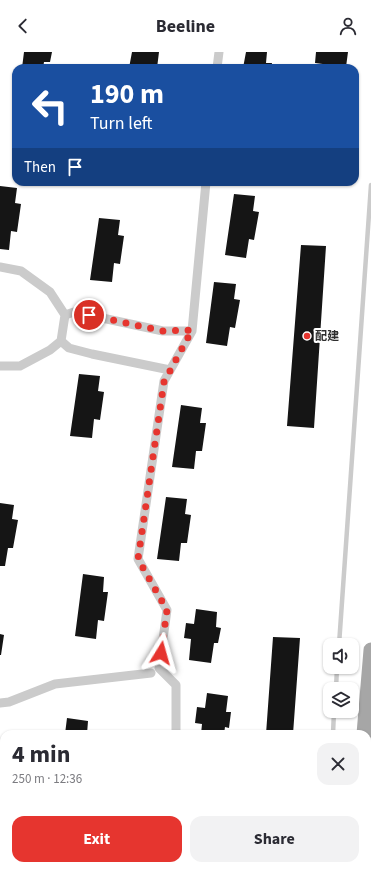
<!DOCTYPE html>
<meta charset="utf-8">
<style>
:root{--surface:#fff;--page:#f2f2f3;--text:#2b2b33;--muted:#7c7c81;--accent:#e6352f}
body{margin:0;font-family:"Source Sans 3","Noto Sans SC",sans-serif;background:var(--page);color:var(--text);height:100vh;display:flex;flex-direction:column;font-size:15px;white-space:nowrap}
*{box-sizing:border-box;margin:0}
p{font-size:13px;color:var(--muted)}
.icon{flex:none;width:22px;height:22px;fill:none;stroke:currentColor;stroke-width:2;stroke-linecap:round;stroke-linejoin:round}
.map{position:relative;flex:1;overflow:hidden}
.details{position:absolute;left:0px;top:678px;width:371px;height:140px;display:flex;flex-direction:column;background:var(--surface);border-radius:12px 12px 0 0;box-shadow:0 1px 3px #0004}
.details>*{flex:none}
.top-card{position:absolute;left:12px;top:12px;width:347px;height:122px;border-radius:12px;box-shadow:0 1px 3px #0004;background:#1a4fa0;color:#fff;overflow:hidden}
.fabs{position:absolute;left:323px;top:586px;display:grid;gap:8px}
.fabs a{display:grid;place-items:center;width:36px;height:36px;border-radius:8px;background:var(--surface);box-shadow:0 1px 3px #0004;font-size:20px}
.pin{position:absolute;display:grid;place-items:center;width:34px;height:34px;color:#fff;margin:-17px;border:2px solid #fff;border-radius:50%;box-shadow:0 1px 4px #0007}
.me{position:absolute;width:44px;margin:-22px;rotate:8deg;stroke-linejoin:round;filter:drop-shadow(0 0 3px #0008)}
.turn{display:flex;align-items:center;gap:14px;height:84px;padding:0 12px;font-size:18px}
.turn .icon{width:52px;height:52px;stroke-width:2.5}
.turn b{display:block;font-size:28px;line-height:34px}
.then{display:flex;align-items:center;height:38px;padding:0 12px;background:#0003;gap:8px;font-size:15px}
.round{display:grid;place-items:center;flex:none;width:42px;height:42px;border-radius:12px;background:var(--page)}
.head{display:flex;align-items:center;justify-content:space-between;height:68px;padding:0 12px}
h1{font-size:24px;font-weight:700;line-height:30px}
.primary-button{display:flex;gap:8px;margin-top:auto;padding:8px 12px}
.primary-button a{flex:1;height:46px;border-radius:12px;background:var(--accent);color:#fff;font-size:16px;font-weight:700;line-height:46px;text-align:center}
.primary-button a+a{background:var(--page);color:var(--text)}
header{display:flex;justify-content:space-between;align-items:center;height:52px;padding:0 12px;background:var(--surface);font-size:18px;font-weight:700}
.map>svg:first-child{display:block}
.building{fill:#151515}
.lines{fill:none;stroke-linecap:round;stroke-linejoin:round}
.service{stroke:#cbcbcb;stroke-width:4.5}
.minor{stroke:#cbcbcb;stroke-width:9}
.primary{stroke:#a6a6a6;stroke-width:15}
.route{stroke:#e6352f;stroke-width:7;stroke-dasharray:0 12.6}
.poi-dot{fill:#e6352f;stroke:#fff;stroke-width:1.5}
.labels{text-anchor:middle;dominant-baseline:central;stroke-width:4;stroke-linejoin:round;paint-order:stroke}
.poi-label{font-size:12px;font-weight:bold;fill:#2e2e2e;stroke:#fff;text-anchor:start}
</style>
<header><svg class="icon" aria-label="back" viewBox="0 0 24 24"><path d="M15 5l-7 7 7 7"/></svg>Beeline<svg class="icon" aria-label="person" viewBox="0 0 24 24"><circle cx="12" cy="8" r="4"/><path d="M4 21q1-7 8-7t8 7"/></svg></header>
<div class="map">
<svg width="371" height="818" viewBox="0 0 371 818">
<rect width="100%" height="100%" fill="#fff"/>
<path class="building" d="M24,0h28l-2,10h-6l-1,6h-21z
M132,0h27l-2,16h-28z
M246,0h21l-1,11h6l-1,5h-28z
M316,0h32l-2,15 -31,-4z
M147,130h17v3z
M0,134l17,2 -2,15 6,1 -4,28 -6,-1 -2,19 -9,-1z
M234,142l21,2 -2,15 6,1 -5,28 -5,-1 -3,19 -21,-3z
M99,166l21,2 -2,15 6,1 -4,28 -6,-1 -2,19 -22,-2z
M301,193l25,1 -12,182 -27,-2z
M214,230l22,2 -2,15 6,1 -5,28 -5,-1 -3,19 -21,-3z
M79,322l21,2 -2,15 6,1 -4,28 -6,-1 -2,19 -22,-2z
M181,353l21,3 -2,15h6l-4,28h-6l-2,18 -22,-2z
M166,445l21,2 -2,15 6,1 -4,28h-6l-2,18 -22,-2z
M0,451l14,2 -2,14 6,1 -5,28h-5l-3,18h-5z
M83,522l21,3 -1,15h5l-4,29 -6,-1 -2,19 -21,-3z
M196,557l21,3 -1,15 5,1 -3,15h-4l-3,20 -22,-3 2,-21 -7,-1 2,-15 8,1z
M0,582l4,1 -3,20h-1z
M273,585l27,1 -7,96h-27z
M207,641l21,3 -2,16h5l-2,16 -4,-1 -1,7h-23l1,-10 -7,-1 2,-16 8,1z
M67,666l21,3 -1,13h-22z
M106,814h35l-1,4h-34z
M258,814h27v4h-27z"/>
<g class="lines">
<path class="service" d="M339,593l32,-460
M336,637l1,-22
M333,682l1,-23
M323,818v-4"/>
<path class="minor" d="M217,16l2,-16
M0,215l21,4 29,21 15,23 -4,26 -11,9 -30,16h-20
M65,263l9,-3 89,19h29
M61,289l8,7 23,6 78,16
M0,651l9,-1 46,-18 96,-11
M176,682v-49l-17,-17 8,-58 -29,-51 26,-178 28,-50 14,-149
M165,818v-4"/>
<path class="primary" d="M364,682l7,-84
M354,818v-4"/>
</g>
<g class="lines">
<path class="route" d="M89,263l74,16 29,-1 -28,52 -26,177 29,51 -6,43"/>
</g>
<circle class="poi-dot" cx="307" cy="284" r="4"/>
<g class="labels">
<g class="poi-label">
<text x="315" y="284">配建</text>
</g>
</g>
</svg>
<div class="fabs">
<a><svg class="icon" aria-label="sound" viewBox="0 0 24 24"><path d="M4 9h4l5-4v14l-5-4H4zM17 9q2 3 0 6"/></svg></a>
<a><svg class="icon" aria-label="layers" viewBox="0 0 24 24"><path d="M12 4l9 5-9 5-9-5zM3 14l9 5 9-5"/></svg></a>
</div>
<div class="pin" style="left:89px;top:263px;background:#d93025"><svg class="icon" aria-label="arrive" viewBox="0 0 24 24"><path d="M6 21V4h12l-3 4 3 4H6"/></svg></div>
<svg class="me" style="left:161px;top:601px" viewBox="-20 -20 40 40"><path d="M0-17L14 15 0 8-14 15z" fill="#e6352f" stroke="#fff" stroke-width="4"/></svg>
<div class="top-card">
<div class="turn"><svg class="icon" aria-label="left" viewBox="0 0 24 24"><path d="M17 20v-9H6M10 6l-5 5 5 5"/></svg><div><b>190 m</b>Turn left</div></div>
<div class="then">Then<svg class="icon" aria-label="arrive" viewBox="0 0 24 24"><path d="M6 21V4h12l-3 4 3 4H6"/></svg></div>
</div>
<section class="details">
<div class="head"><div><h1>4 min</h1><p>250 m · 12:36</p></div><a class="round"><svg class="icon" aria-label="close" viewBox="0 0 24 24"><path d="M6 6l12 12M18 6L6 18"/></svg></a></div>
<div class="primary-button"><a>Exit</a><a>Share</a></div>
</section>
</div>
